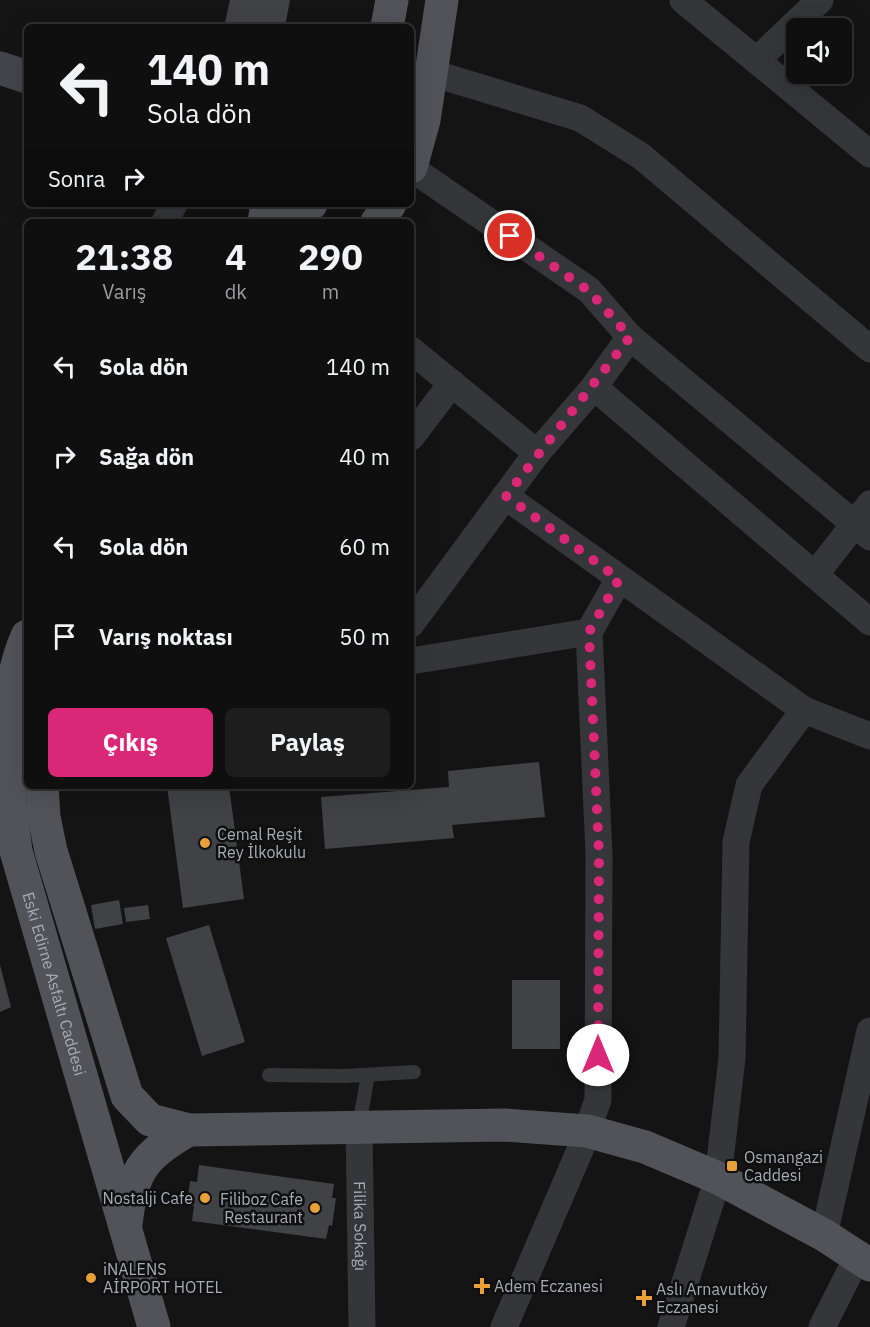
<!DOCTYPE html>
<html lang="tr">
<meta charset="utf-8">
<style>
:root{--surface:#0f0f10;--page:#1d1d1e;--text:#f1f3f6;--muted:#9b9c9f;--line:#2f2f30;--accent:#db2777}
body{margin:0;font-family:"IBM Plex Sans",sans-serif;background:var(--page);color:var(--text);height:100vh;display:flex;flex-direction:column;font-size:22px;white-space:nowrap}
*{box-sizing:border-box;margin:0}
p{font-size:20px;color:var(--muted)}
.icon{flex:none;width:33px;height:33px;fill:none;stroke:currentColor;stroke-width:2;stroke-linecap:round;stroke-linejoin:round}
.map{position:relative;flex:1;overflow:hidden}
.details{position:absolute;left:24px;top:219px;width:390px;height:570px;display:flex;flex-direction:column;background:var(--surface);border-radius:9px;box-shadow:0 6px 24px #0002,0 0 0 2px var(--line)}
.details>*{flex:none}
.hud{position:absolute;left:24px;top:24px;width:390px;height:183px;border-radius:9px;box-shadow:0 6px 24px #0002,0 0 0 2px var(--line);background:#0f0f10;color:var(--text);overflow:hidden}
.fabs{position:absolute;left:786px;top:18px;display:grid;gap:12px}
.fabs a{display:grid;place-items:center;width:66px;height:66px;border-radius:9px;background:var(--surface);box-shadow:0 6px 24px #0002,0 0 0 2px var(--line);font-size:30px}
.pin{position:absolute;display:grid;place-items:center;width:51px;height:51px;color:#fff;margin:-26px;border:3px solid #fff;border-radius:50%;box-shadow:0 2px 6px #0007}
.me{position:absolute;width:66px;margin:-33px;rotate:0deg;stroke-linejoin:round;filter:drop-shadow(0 0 4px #0008)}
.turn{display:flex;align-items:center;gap:21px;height:126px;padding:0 24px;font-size:27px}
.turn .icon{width:78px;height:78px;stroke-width:2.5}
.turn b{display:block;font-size:42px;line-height:51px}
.then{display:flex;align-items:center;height:57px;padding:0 24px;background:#0003;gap:12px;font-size:22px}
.eta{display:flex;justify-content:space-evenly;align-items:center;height:102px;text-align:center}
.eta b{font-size:36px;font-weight:700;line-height:42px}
.action{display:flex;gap:12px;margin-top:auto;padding:12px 24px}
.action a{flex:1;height:69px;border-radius:9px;background:var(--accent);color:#fff;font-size:24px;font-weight:700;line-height:69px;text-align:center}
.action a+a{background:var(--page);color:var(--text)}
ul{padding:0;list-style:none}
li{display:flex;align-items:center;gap:18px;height:90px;padding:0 24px}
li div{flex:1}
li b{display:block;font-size:22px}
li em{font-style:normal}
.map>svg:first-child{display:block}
.building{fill:#404245}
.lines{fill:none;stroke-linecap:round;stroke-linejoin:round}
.service{stroke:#35363a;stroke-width:14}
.minor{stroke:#35363a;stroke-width:27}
.secondary{stroke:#43454a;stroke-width:33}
.primary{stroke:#515359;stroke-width:33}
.route{stroke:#db2777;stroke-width:10;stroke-dasharray:0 18}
.poi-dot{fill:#eaa038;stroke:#0f0f10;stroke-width:2}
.labels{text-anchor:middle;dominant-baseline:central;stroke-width:5;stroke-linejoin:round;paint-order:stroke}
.poi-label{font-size:16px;fill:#a6acb5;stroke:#0f0f10;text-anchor:start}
.street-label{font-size:16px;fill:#a6acb5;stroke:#0f0f10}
</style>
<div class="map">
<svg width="870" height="1327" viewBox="0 0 870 1327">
<rect width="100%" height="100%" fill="#141415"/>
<path class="building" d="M230,0h60l-5,27h-61z
M539,762l6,55 -93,8 2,13 -129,11 -4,-52 128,-10 -1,-16z
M167,786h62l15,113 -61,9z
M119,900l4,24 -28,5 -4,-24z
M148,905l2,14 -24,3 -2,-14z
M209,925l36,117 -43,14 -36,-118z
M0,965l11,42 -11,5z
M512,980h48v69h-48z
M199,1165l135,19 -2,14h4l-4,28 -3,-1 -3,14 -134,-18 2,-15 -7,-1 3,-24 7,1z"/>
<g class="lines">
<path class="service" d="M269,1075l76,1 69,-4
M359,1126l9,-51"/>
<g class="minor">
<path d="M683,0l187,154"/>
<path d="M757,60l63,-60"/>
<path d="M432,73l148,45 61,38 229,193"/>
<path d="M411,168l178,122 41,47 -36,50 -57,66 -126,171"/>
<path d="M165,222l9,-18"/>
<path d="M630,337l240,200"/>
<path d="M411,350l126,103"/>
<path d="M594,387l276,235"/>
<path d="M411,437l41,-54"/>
<path d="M505,496l299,214 66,26"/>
<path d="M815,575l55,-71"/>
<path d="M411,661l178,-29"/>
<path id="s1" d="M359,1126l3,201"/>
<path d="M824,1235l46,-204"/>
<path d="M504,1327l76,-177 18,-50 1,-246 -10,-222 30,-53"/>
<path d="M671,1327l47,-149 14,-120 4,-216 13,-57 55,-75"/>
<path d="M822,1327l36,-71"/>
</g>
<path class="secondary" d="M0,68l27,9"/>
<g class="primary">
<path d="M387,27l5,-27"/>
<path d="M411,167l13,-47 18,-120"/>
<path d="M264,222l3,-18"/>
<path d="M290,222l21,-18"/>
<path d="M377,222l13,-18"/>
<path id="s2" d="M27,636c-27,62 -21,148 -11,215l138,476"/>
<path d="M42,786l2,31 7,34 76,245 23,24 39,10"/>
<path d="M126,1224c6,-52 17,-69 63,-94l316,-5 82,6 58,16 73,31 106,57 46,30"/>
</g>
</g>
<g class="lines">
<path class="route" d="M510,236l79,55 41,46 -124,159 113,83 -30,53 10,222 -1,201"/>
</g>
<g class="poi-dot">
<circle cx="205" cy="843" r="6"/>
<rect x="726" y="1160" width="12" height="12" rx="3"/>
<circle cx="205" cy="1198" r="6"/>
<circle cx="315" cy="1208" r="6"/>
<circle cx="91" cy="1278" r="6"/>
<path d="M479 1277h6v6h6v6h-6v6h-6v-6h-6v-6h6z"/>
<path d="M641 1289h6v6h6v6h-6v6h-6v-6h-6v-6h6z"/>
</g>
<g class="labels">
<g class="poi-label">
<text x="217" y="834">Cemal Reşit<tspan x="217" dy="18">Rey İlkokulu</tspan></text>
<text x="744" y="1157">Osmangazi<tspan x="744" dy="18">Caddesi</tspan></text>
<text x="193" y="1198" text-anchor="end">Nostalji Cafe</text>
<text x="303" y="1199" text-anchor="end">Filiboz Cafe<tspan x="303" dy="18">Restaurant</tspan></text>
<text x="103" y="1269">iNALENS<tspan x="103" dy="18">AİRPORT HOTEL</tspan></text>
<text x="494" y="1286">Adem Eczanesi</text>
<text x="656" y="1289">Aslı Arnavutköy<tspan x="656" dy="18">Eczanesi</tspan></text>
</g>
<g class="street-label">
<text stroke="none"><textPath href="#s2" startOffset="356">Eski Edirne Asfaltı Caddesi</textPath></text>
<text stroke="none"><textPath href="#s1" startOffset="100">Filika Sokağı</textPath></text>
</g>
</g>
</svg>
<div class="fabs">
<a><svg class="icon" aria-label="sound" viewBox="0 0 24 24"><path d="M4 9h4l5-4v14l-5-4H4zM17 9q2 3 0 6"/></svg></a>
</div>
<div class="pin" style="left:510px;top:236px;background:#d93025"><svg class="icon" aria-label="arrive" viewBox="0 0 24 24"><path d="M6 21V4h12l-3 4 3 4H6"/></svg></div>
<svg class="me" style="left:598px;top:1055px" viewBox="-20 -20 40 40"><circle r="19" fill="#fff"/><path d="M0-13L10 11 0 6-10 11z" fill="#db2777"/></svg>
<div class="hud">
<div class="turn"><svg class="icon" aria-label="left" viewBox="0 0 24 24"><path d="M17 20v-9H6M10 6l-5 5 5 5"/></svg><div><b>140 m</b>Sola dön</div></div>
<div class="then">Sonra<svg class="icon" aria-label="right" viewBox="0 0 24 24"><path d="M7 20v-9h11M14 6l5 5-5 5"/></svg></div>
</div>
<section class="details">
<div class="eta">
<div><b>21:38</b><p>Varış</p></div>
<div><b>4</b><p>dk</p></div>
<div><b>290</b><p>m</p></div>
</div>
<ul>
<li><svg class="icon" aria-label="left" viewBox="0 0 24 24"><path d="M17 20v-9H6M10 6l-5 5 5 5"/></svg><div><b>Sola dön</b></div><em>140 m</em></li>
<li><svg class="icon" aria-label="right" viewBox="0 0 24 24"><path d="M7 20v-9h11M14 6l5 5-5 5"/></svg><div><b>Sağa dön</b></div><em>40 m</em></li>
<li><svg class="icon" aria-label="left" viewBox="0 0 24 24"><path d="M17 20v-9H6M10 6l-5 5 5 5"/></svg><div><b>Sola dön</b></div><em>60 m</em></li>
<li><svg class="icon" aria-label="arrive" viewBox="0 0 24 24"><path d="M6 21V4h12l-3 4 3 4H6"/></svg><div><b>Varış noktası</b></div><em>50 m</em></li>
</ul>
<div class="action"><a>Çıkış</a><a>Paylaş</a></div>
</section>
</div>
